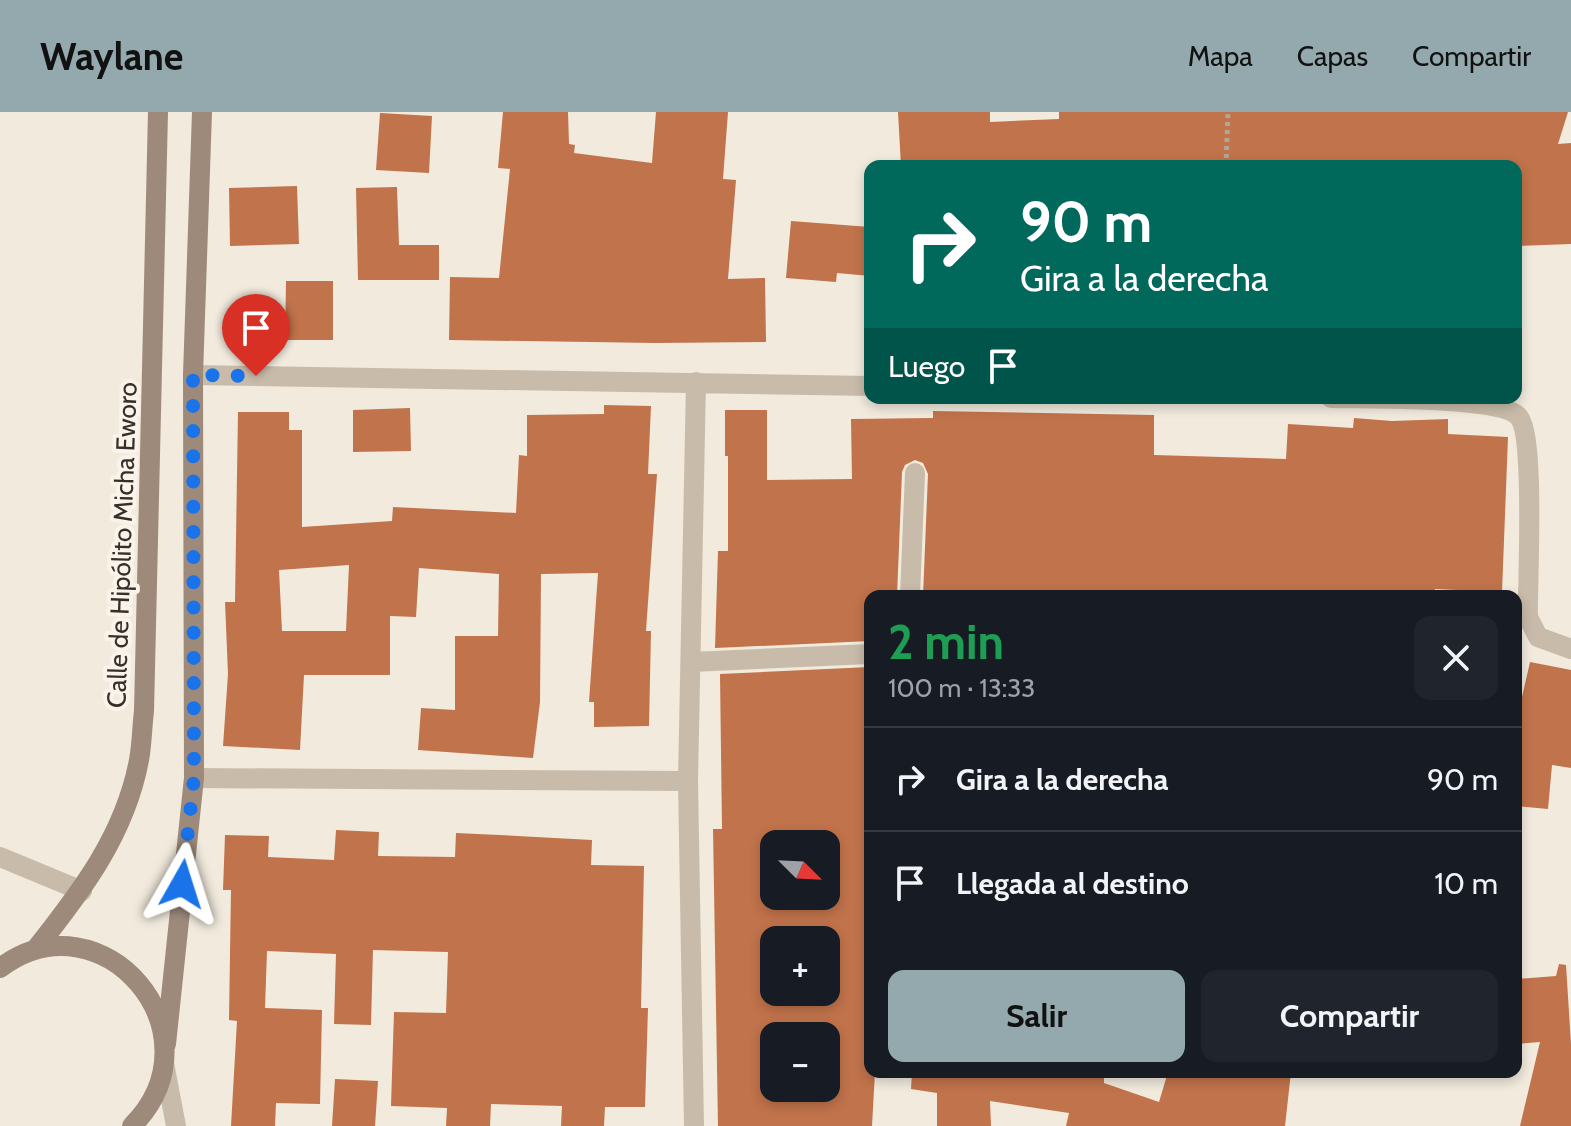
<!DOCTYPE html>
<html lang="es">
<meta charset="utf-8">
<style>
:root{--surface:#171b24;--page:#20242c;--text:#f1f3f6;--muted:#9ea1a6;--line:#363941;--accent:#93a9ae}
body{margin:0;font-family:Cabin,sans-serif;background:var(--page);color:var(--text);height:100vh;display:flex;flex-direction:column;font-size:30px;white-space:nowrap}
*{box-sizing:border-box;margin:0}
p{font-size:26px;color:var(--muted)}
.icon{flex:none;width:44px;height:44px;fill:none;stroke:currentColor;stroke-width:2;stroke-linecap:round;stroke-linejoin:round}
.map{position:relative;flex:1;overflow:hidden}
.details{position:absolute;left:864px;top:478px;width:658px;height:488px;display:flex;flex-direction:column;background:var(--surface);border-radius:16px;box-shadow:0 4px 12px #0003}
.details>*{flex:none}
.guide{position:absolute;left:864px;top:48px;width:658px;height:244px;border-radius:16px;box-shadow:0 4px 12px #0003;background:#00695c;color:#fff;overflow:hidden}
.needle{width:52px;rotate:114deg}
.tools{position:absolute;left:760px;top:718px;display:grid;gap:16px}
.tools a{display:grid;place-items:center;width:80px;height:80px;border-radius:16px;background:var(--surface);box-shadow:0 4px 12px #0003;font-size:40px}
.pin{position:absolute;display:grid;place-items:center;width:68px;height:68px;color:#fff;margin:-82px -34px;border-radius:50% 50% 50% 0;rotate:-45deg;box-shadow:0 0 8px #0007}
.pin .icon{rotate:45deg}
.me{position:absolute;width:88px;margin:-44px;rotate:6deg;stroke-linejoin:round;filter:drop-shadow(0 0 6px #0008)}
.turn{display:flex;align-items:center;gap:28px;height:168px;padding:0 24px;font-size:36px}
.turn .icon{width:104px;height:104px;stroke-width:2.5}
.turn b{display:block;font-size:56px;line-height:68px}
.then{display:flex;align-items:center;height:76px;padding:0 24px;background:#0003;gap:16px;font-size:30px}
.round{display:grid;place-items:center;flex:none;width:84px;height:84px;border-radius:16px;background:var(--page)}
.overview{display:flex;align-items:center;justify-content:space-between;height:136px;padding:0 24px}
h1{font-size:48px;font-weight:700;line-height:60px;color:#1e9e55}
.button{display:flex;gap:16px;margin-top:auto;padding:16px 24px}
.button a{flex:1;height:92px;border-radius:16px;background:var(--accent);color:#111;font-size:32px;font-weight:700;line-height:92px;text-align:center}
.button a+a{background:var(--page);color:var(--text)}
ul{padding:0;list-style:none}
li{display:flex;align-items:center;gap:24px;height:104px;padding:0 24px;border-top:2px solid var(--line)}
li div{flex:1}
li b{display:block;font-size:30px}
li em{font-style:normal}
header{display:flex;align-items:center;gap:48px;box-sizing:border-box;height:112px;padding:0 40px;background:var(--accent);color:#111}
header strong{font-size:38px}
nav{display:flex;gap:44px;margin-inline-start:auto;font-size:28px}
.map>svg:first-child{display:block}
.building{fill:#c1734b;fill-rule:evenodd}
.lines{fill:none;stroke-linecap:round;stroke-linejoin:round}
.path{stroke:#b5a593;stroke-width:5;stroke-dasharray:4 4;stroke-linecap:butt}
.service{stroke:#c9bba9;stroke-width:20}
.minor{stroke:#c9bba9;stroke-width:20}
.tertiary{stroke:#c9bba9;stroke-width:20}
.secondary{stroke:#9d8a7b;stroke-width:20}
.route{stroke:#1a73e8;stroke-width:14;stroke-dasharray:0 25.2}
.labels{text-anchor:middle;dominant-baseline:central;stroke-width:8;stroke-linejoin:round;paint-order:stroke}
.street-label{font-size:26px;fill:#362e29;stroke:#f9f3e9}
</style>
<header>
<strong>Waylane</strong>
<nav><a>Mapa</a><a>Capas</a><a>Compartir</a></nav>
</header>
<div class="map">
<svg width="1571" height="1014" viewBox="0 0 1571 1014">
<rect width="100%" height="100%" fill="#f1eadd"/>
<path class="building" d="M503,0h65l1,32 6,1 -1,8 78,10 4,-51h72l-5,67 13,1 -8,99 37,-1 1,64 -110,1 -207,-3 1,-63 49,1 11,-109 -12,-1z
M898,0h92v10l69,-3v-7h509l-10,32 13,-1v101l-55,2v-80h-186l-30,-4v4h-399z
M380,1l52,3 -3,57 -53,-3z
M297,74l2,58 -69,2 -1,-58z
M397,75l2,58h40v35h-81l-2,-92z
M791,109l79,6v49l-33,-3 -1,9 -50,-4z
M286,169h47v59h-48z
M604,293l47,1 -3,68h9l-11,157h5l-2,95 -55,1v-25h-5l9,-129 -57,1 -1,128 -7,56 -115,-8 3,-42 34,2v-74h43l1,-62 -80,-6 -3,49 -26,-1v59h-86l-4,75 -77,-4 5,-72 -3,-72h10l3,-190h51v18h13v97l90,-6 1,-14 123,6 3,-58 8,1v-41l77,-1zM349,453l-3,66h-64l-3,-61z
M410,296l1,43 -58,1v-42z
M725,298h42v70l85,-1 -1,-60 82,-1v-7l221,4v40l132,4 2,-35 65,4 1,-10 38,3 56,-2v15l60,3 -6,155 -67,-3 -1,7h-511l5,-122 -5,-11 -8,-3 -10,5 -3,7 -5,124h-27v45l-155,7 3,-97h10v-95h-3z
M1530,550l41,8v98l-19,-3 -4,44 -32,-3v-83z
M870,555v405h5l-3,54h-154l-5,-297h9l-2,-155zM774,732h52v52h-52zM774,828h52v52h-52zM774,924h52v52h-52z
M336,718l43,2 -1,24 77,1 1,-24 43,2 93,5 -1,25 53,1 -3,142h7l-3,99h-40l-1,19h-43l1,-20 -71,-2 -1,22h-44l1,-18 -56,-2 3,-94 52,1 2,-61 -75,-2 -2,75 -37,-1 2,-70 -69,-3 -2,57 57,2 -2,94 -44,-1 -1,23h-44l6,-105 -8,-1 2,-130h-8l2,-55 44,1 -1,21 66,3z
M1559,852l7,1 5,79v82h-51l20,-84 -24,2v-65l40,-3z
M912,960h192v11l55,19 9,-30h123l-6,54h-219l3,-13 -79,-12 1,25h-54v-33l-26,-4z
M335,967l43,2 -3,45h-43z"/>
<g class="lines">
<path class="path" d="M1226,54l2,-54"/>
<path class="service" d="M910,484l5,-123
M691,550l179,-8
M0,745l82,34"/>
<path class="minor" d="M193,263l677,11
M1331,286c35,1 167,-2 187,18 18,18 9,168 10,201l10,20 33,12
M194,666l494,3
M694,1014l-6,-345 8,-399"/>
<path class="tertiary" d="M164,951l12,63"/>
<path class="secondary" d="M35,838c46,-58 90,-115 104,-190 3,-16 3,-33 5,-49l14,-599
M0,856c102,-77 224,66 132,158
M166,932l28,-266 -1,-403 9,-263"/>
</g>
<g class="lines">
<path class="route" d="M182,772l12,-106 -1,-403 63,1"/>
</g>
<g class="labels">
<g class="street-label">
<text transform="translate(122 433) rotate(-88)">Calle de Hipólito Micha Eworo</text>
</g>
</g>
</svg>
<div class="tools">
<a><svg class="needle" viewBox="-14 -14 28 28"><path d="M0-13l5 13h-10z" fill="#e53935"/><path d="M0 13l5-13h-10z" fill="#9ea1a6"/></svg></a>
<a>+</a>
<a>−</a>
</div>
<div class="pin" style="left:256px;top:264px;background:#d93025"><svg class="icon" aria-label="arrive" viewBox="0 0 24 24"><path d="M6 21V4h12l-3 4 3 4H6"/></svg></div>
<svg class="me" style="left:182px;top:772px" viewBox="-20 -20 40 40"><path d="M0-17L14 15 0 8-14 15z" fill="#1a73e8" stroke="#fff" stroke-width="4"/></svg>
<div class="guide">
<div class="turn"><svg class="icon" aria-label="right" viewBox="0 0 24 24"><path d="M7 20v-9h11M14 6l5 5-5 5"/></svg><div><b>90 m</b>Gira a la derecha</div></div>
<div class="then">Luego<svg class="icon" aria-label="arrive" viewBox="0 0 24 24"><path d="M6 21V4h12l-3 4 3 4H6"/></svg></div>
</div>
<section class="details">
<div class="overview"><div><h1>2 min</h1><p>100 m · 13:33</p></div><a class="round"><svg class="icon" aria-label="close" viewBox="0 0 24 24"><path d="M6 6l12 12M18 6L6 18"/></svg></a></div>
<ul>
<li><svg class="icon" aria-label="right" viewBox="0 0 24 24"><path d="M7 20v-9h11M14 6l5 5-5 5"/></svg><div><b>Gira a la derecha</b></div><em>90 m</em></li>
<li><svg class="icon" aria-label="arrive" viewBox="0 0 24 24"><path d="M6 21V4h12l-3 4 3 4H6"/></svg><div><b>Llegada al destino</b></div><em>10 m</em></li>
</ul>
<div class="button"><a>Salir</a><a>Compartir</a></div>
</section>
</div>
